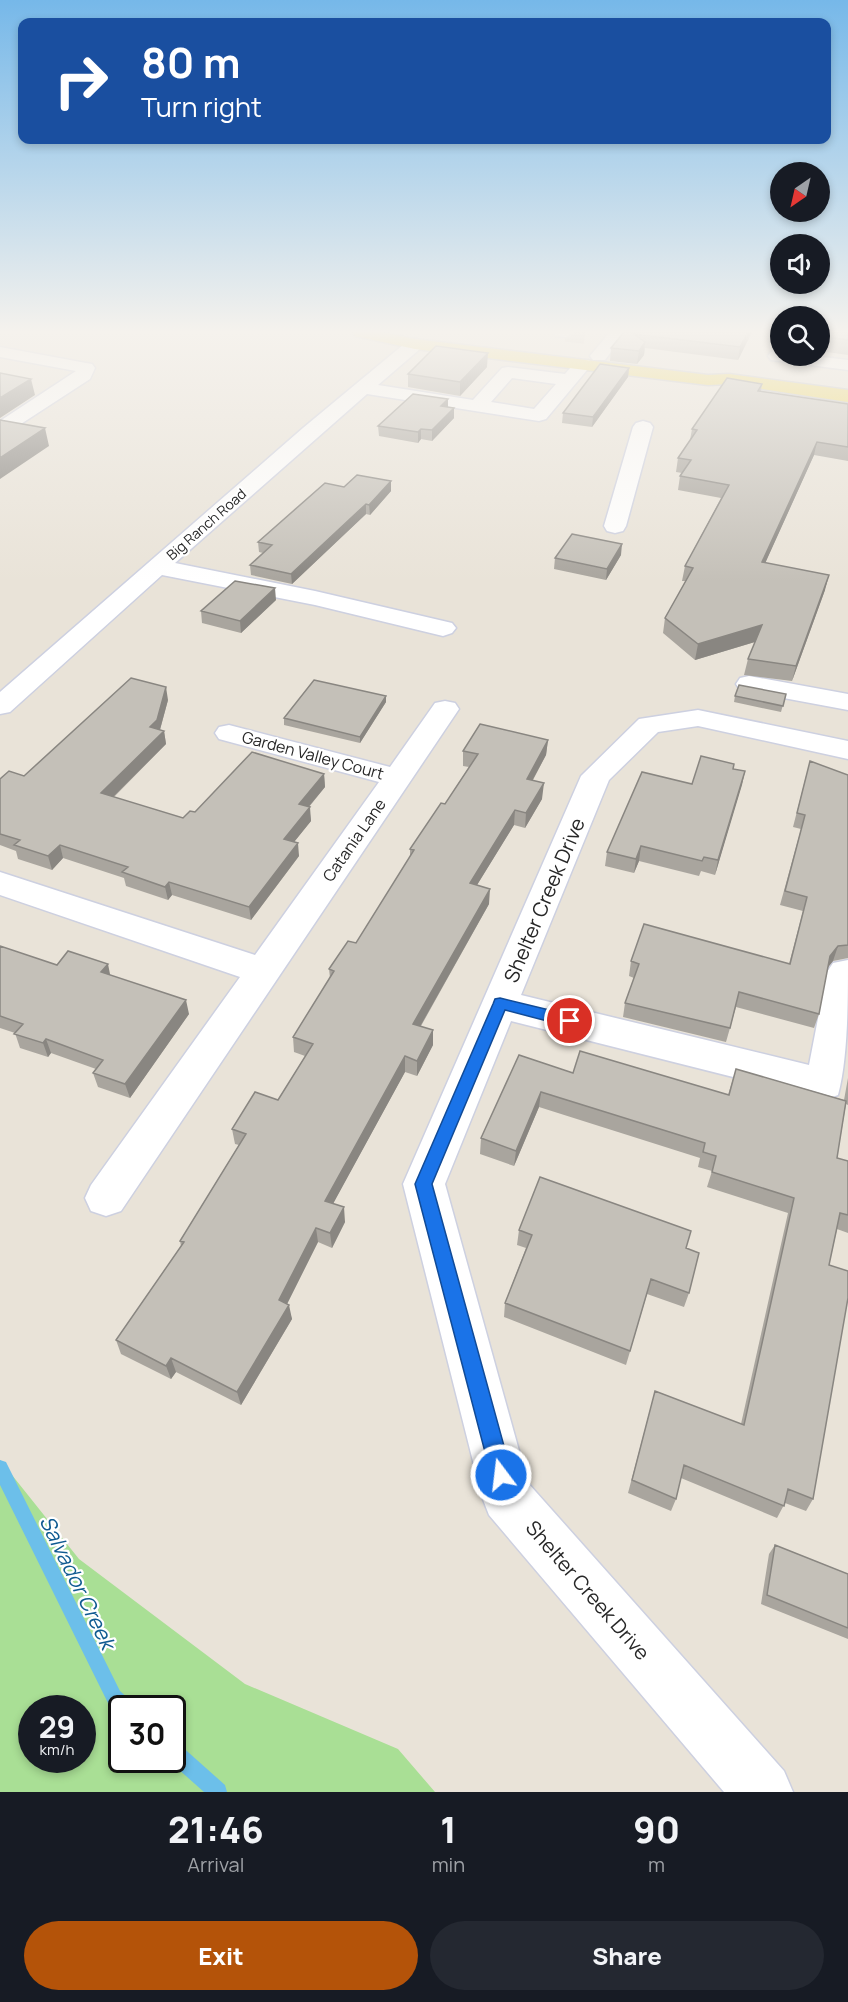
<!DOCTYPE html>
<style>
:root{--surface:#171b24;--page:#242831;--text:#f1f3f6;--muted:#9ea1a6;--accent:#b45309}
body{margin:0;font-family:Manrope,sans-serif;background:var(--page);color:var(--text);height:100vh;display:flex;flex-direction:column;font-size:22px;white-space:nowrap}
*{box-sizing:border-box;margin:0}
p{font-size:20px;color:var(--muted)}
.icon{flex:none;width:33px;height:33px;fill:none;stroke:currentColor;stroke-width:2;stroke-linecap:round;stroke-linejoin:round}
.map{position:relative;height:1792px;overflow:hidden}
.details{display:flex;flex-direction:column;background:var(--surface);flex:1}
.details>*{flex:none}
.banner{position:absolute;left:18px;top:18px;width:813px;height:126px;border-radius:12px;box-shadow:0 3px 9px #0003;background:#1a4fa0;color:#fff;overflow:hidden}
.needle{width:39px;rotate:214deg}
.fabs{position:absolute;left:770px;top:162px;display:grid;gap:12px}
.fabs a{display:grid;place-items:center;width:60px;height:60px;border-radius:50%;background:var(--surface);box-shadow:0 3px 9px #0003;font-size:30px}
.speed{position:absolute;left:18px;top:1695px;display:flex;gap:12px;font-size:30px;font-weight:700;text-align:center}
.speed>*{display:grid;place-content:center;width:78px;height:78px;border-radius:50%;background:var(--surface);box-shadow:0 3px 9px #0003;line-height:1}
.speed small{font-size:15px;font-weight:400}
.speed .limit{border:3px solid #111;border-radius:9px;background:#fff;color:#111}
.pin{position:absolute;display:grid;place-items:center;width:51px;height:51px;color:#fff;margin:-26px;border:3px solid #fff;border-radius:50%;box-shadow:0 2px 6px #0007}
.me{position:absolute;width:66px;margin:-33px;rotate:345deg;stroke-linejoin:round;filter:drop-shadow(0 0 4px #0008)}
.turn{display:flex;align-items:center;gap:21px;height:126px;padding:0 24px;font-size:27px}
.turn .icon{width:78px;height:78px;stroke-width:2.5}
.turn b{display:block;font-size:42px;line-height:51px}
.eta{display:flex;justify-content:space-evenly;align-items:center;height:102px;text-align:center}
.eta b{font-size:36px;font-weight:800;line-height:42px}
.primary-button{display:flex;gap:12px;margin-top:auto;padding:12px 24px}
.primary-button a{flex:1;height:69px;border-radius:36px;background:var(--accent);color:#fff;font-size:24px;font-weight:800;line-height:69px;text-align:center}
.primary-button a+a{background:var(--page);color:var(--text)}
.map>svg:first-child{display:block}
.green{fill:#a9df95;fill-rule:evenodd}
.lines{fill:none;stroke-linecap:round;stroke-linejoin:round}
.stream{fill:#6cbfea;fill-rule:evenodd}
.minor-tunnel{stroke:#c2bdb5;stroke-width:19;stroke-dasharray:19 10;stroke-linecap:butt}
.minor-casing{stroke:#cdd0e0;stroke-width:3}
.major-casing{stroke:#c3c3c3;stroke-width:3}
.minor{fill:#fff;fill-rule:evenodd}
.major{fill:#ecd55a;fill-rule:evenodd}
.wall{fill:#a9a59e}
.shaded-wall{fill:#898681}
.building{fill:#c4c0b8;stroke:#898681;stroke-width:1.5}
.route{fill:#1a73e8;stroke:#114b97;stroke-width:1.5}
.labels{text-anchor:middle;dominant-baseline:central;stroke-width:4.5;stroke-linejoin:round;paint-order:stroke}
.far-street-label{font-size:14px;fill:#272727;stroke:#fff}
.street-label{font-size:16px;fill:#272727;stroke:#fff}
.near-street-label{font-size:20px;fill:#272727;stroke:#fff}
.near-water-label{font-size:21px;font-style:italic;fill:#105b91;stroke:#fff}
</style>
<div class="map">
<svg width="848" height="1792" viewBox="0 0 848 1792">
<rect width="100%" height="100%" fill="#e9e3d8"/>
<path class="green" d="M0,1460l79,99 166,125 153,65 37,43h-435zM32,1708h50v52h-50zM122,1708h50v52h-50z"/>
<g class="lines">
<path class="stream" d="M0,1460l6,2 114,229 12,11 3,6h-13v7l-14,-12 -108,-218z
M172,1742l7,2 46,41 2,7h-23l-36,-32h4z"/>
<path class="minor-tunnel" d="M566,332l24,3"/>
<g class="minor-casing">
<path id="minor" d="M554,332h20l-8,5 -10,-1z
M610,332h16l-21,28h-12l-3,-4z
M415,339l6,1 2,4 -2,4 -43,37 95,15 29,-32 6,-1 57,7 12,-14h12l3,4 -46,55 -7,2 -172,-27 -192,169 140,28 137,32 4,5 -4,5 -9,3 -128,-31 -153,-30 -152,137 -10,2v-22l303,-264 106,-88zM512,378l44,6 -22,25 -43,-7z
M0,347l86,16 6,1 3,4 -5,11 -83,54 -7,2v-14l76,-50 -76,-14z
M777,351h3v5h34l34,4v10l-77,-10 -3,-4 3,-4z
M643,421l7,2 3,4 -27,99 -3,5 -8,2 -8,-2 -3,-5 29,-99 3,-4z
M749,676l99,18v16l-108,-20 -4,-6 4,-6z
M445,701l10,2 4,6 -338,502 -15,5 -15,-5 -6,-13 6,-13 149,-208 -240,-82v-23l255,83 124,-173 -160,-43 -4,-6 4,-6 10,-2 161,42 45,-64z
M698,710l150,31v18l-150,-33 -40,6 -49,48 -88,215 288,70 18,-93 6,-9 15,-3c0,40 0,99 -10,135l-14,5 -313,-79 -66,163 83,299 256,288 9,21h-69l-235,-277 -7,-18 -79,-313 178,-408 58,-57z"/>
</g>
<g class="major-casing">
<path id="major" d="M353,332h28l34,7 293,36 21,-1 119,16v12l-119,-18 -21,1 -293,-36 -60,-13z"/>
</g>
<use href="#minor" class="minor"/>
<use href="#major" class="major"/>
</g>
<path class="wall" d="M624,332h128l-14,28 -93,-12 -1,7 -7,9 -27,-3 1,-13z
M819,332h29v23l-29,-4z
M487,367l-27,29 -52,-9v-13z
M629,368l-1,9 -36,50 -30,-4 1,-10z
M762,384l-1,7 87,13v57l-34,-6 -49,108 60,27 -33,91 -48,-6 4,-16 7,-17 -60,18 -32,-27 2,-15 21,-37h-4l3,-15 36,-68 -43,-8 2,-14 2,-3 -6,-1 2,-14 12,-18 2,-11z
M448,399v8l6,1v10l-22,23 -11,-2 -3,4 -39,-7 -1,-10z
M344,487l47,4 -21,24 -4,-1 -74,70 -41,-9 -1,-10 13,-12 -4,-1 -1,-10z
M621,555l-15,25 -52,-11 1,-11z
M276,600l-35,33 -39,-10 -1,-12z
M786,694l-5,18 -47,-10 1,-6z
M386,696v6l-26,41 -76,-18v-7z
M168,700l-8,30 4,1 2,13 -52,53 69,21 12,-6 129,-38 1,13 -16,20 2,14 -17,21 5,14 -48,64 -79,-25 -4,5 -42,-14 -2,-8 -61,-20 -11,12 -34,-11 -2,-8 -16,-6v-66l24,-3z
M548,740l-2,15 -13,25 9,19 -17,29 -11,-3 -37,60 12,19 -68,122 12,19 -16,31 -12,-4 -72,131 12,19 -13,26 -14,-6 -31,62 5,15 -51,86 -65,-33 -5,7 -50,-25 -5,-14 65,-94 -1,-5 59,-96 -4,-1 -3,-15 46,-29 27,-44 -11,-4 -1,-15 37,-59 -1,-9 27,-26 54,-86v-8l35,-45 24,-37 -6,-1v-15z
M733,769l12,2 -30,104 -14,-4 -2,5 -60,-15 -5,12 -29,-7 2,-14 85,-68z
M848,775v183l-15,3 -5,6 -9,47 -5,14 -78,-21 -10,35 -103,-25 2,-14 9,-25 -5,-2 2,-15 158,3 14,-53 -23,-6 21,-76 -8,-2 13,-51z
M0,946l57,19 53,10 79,39 -59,84 -32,-11 -5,-14 3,-4 -45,-16 -3,4 -28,-9 -5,-15 -15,-5z
M519,1055l54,18 155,22 8,-26 108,31 4,-22v27l-2,-1 -9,54 11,3v72l-11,-4 -8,36 -16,234 -7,12 -21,-8 -8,15 -96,-40 -5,21 -5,12 -43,-18 27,-102 86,33 47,-211 -81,-26 5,-16 -14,-4 2,-9 -161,-51 -25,59 -34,-12 1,-16z
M519,1230l167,18 3,45 -5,14 -37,-13 -21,71 -122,-48 1,-14 21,-55 -9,-3z
M775,1545l73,29v65l-87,-35 8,-50z"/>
<path class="shaded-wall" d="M748,332h4l-14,28 2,-13z
M645,342l-1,13 -7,9 2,-13z
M488,353l-1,14 -27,29v-14z
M629,368l-1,9 -36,50 1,-10z
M31,379l4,16 -35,23v-20z
M448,399v10l-7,-3z
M454,408v10l-22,23v-11z
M45,428l4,18 -49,33v-21z
M421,429v10l-3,4v-11z
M817,442l-3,13 -55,122 3,-15z
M391,481v10l-21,24 -1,-10z
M366,504v10l-74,70 -1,-10z
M622,544l-1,11 -15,25 1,-11z
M829,575l-4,15 -33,91 4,-15z
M275,588l1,12 -35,33 -1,-12z
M762,625l-4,16 -63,19 3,-16z
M166,687l2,13 -9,33 -9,-6z
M386,696v6l-26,41v-6z
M164,731l2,13 -62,62 -3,-13z
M548,740l-2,15 -21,39 2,-15z
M745,771l-3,14 -27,90 3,-15z
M324,774l1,13 -25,30 -1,-13z
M544,783l-2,16 -17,29 1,-15z
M310,807l1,14 -25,31 -2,-13z
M515,810l-1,15 -45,73 1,-15z
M298,843l1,13 -48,64 -2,-13z
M60,845l3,13 -11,12 -4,-14z
M641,846l-2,15 -5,12 2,-14z
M169,882l3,13 -4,5 -3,-13z
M490,889l-1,15 -76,135v-15z
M838,946l-5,15 -8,10 5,-15z
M108,964l3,15 -10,-7z
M186,1000l3,14 -59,84 -5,-14z
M433,1030v15l-16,31v-15z
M46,1039l5,14 -3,4 -5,-14z
M405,1056v16l-78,143 -2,-14z
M541,1092l-2,15 -25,59 2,-15z
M344,1207l1,15 -13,26 -2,-15z
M316,1228l2,14 -36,72 -3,-14z
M289,1305l3,14 -51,86 -4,-13z
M171,1358l5,14 -5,7 -5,-13z"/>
<path class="building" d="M624,332h124l-8,15 -106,-13 11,8 -6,9 -28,-3z
M819,332h29v8l-29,-4z
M436,346l52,7 -28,29 -52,-8z
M600,364l29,4 -36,49 -30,-4z
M0,373l31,6 -31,19z
M727,378l35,6 -4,7 90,13v43l-31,-5 -55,120 67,13 -33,91 -48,-7 14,-34 -64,19 -33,-26 28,-50 -8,-2 44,-81 -49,-9 11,-16 -13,-2 19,-28 -5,-1z
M413,394l35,5 -7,7 13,2 -22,22 -11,-1 -3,3 -40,-6z
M0,420l45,8 -45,30z
M357,475l34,6 -22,24 -3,-1 -75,70 -41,-9 22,-20 -14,-3 67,-59 19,4z
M572,534l50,10 -15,25 -52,-11z
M235,581l40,7 -35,33 -39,-10z
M131,678l35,9 -9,33 -7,7 14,4 -63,62 82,25 7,-7 5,1 57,-60 72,22 -25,30 11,3 -26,32 14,4 -49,64 -80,-25 -4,5 -43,-15 6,-5 -68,-22 -12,11 -34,-11 6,-5 -20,-6v-55l9,-8 15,5z
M314,680l72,16 -26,41 -76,-19z
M739,685l47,9 -3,12 -48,-10z
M480,724l68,16 -21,39 17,4 -18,30 -11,-3 -45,73 20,6 -77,135 20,6 -16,31 -12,-5 -80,145 19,6 -14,26 -14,-5 -37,72 10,5 -52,87 -66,-34 -5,8 -50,-26 68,-98 -4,-1 66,-107 -14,-5 23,-37 23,8 35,-56 -20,-7 41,-66 -5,-2 19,-28 8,2 58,-93 -4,-1 31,-46 4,1 33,-50 -15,-3z
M701,756l33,8 -1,5 12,2 -27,89 -14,-3 -2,4 -61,-15 -5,13 -29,-7 35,-80 50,12z
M810,761l38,14v170l-10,1 -8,10 -11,58 -80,-22 -9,36 -105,-25 14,-39 -8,-3 13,-37 146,40 17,-67 -22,-6 20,-76 -8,-2z
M0,946l57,19 11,-14 40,13 -7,8 85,28 -61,84 -32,-11 10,-13 -57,-21 -3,4 -29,-9 9,-10 -23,-8z
M580,1051l149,44 7,-26 110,32 -9,57 11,3v54l-8,-2 -11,52 19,6v27l-35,201 -25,-10 -4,17 -100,-41 -8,34 -44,-19 23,-89 89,34 50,-227 -82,-26 4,-16 -13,-4 2,-9 -164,-51 -25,59 -35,-13 38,-83 54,18z
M540,1177l151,54 -5,17 13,5 -10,40 -38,-14 -21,72 -125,-48 27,-68 -13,-5z
M775,1545l73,29v54l-81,-33z"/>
<linearGradient id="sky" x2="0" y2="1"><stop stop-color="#76b8e9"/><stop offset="0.57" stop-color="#f5f2ed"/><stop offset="1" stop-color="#f5f2ed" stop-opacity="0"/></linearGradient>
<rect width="848" height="582" fill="url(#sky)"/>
<path class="route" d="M500,998l70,17 5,2 2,4 -2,4 -5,2 -65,-17 -73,174 80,291 -3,7 -8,3 -7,-3 -3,-7 -76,-291 78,-180 2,-5z"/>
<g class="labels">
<g class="far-street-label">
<text transform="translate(206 524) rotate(-41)">Big Ranch Road</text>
</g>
<g class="street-label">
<text transform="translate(313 755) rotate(15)">Garden Valley Court</text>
<text transform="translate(354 840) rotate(-55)">Catania Lane</text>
</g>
<g class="near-street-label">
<text transform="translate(544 900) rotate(-67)">Shelter Creek Drive</text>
<text transform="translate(588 1590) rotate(49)">Shelter Creek Drive</text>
</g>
<g class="near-water-label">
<text transform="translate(78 1582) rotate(64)">Salvador Creek</text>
</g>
</g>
</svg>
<div class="fabs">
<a><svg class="needle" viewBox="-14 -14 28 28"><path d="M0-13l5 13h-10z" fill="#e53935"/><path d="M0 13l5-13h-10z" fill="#9ea1a6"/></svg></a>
<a><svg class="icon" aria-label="sound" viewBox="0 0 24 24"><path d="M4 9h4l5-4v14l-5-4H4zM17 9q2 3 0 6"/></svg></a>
<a><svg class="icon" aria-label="search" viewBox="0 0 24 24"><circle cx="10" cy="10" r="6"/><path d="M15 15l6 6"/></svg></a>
</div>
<div class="speed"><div>29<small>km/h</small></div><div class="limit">30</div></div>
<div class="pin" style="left:570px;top:1021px;background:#d93025"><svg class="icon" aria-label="arrive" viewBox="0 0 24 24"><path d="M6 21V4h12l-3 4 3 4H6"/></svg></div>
<svg class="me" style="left:501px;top:1475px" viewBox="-20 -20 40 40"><circle r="17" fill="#1a73e8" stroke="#fff" stroke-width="3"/><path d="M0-11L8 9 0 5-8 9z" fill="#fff"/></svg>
<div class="banner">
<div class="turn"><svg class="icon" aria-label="right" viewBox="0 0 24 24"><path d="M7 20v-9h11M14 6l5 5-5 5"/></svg><div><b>80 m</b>Turn right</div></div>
</div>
</div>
<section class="details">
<div class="eta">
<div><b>21:46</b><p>Arrival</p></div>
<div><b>1</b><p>min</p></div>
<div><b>90</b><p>m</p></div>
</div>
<div class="primary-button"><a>Exit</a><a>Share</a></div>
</section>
